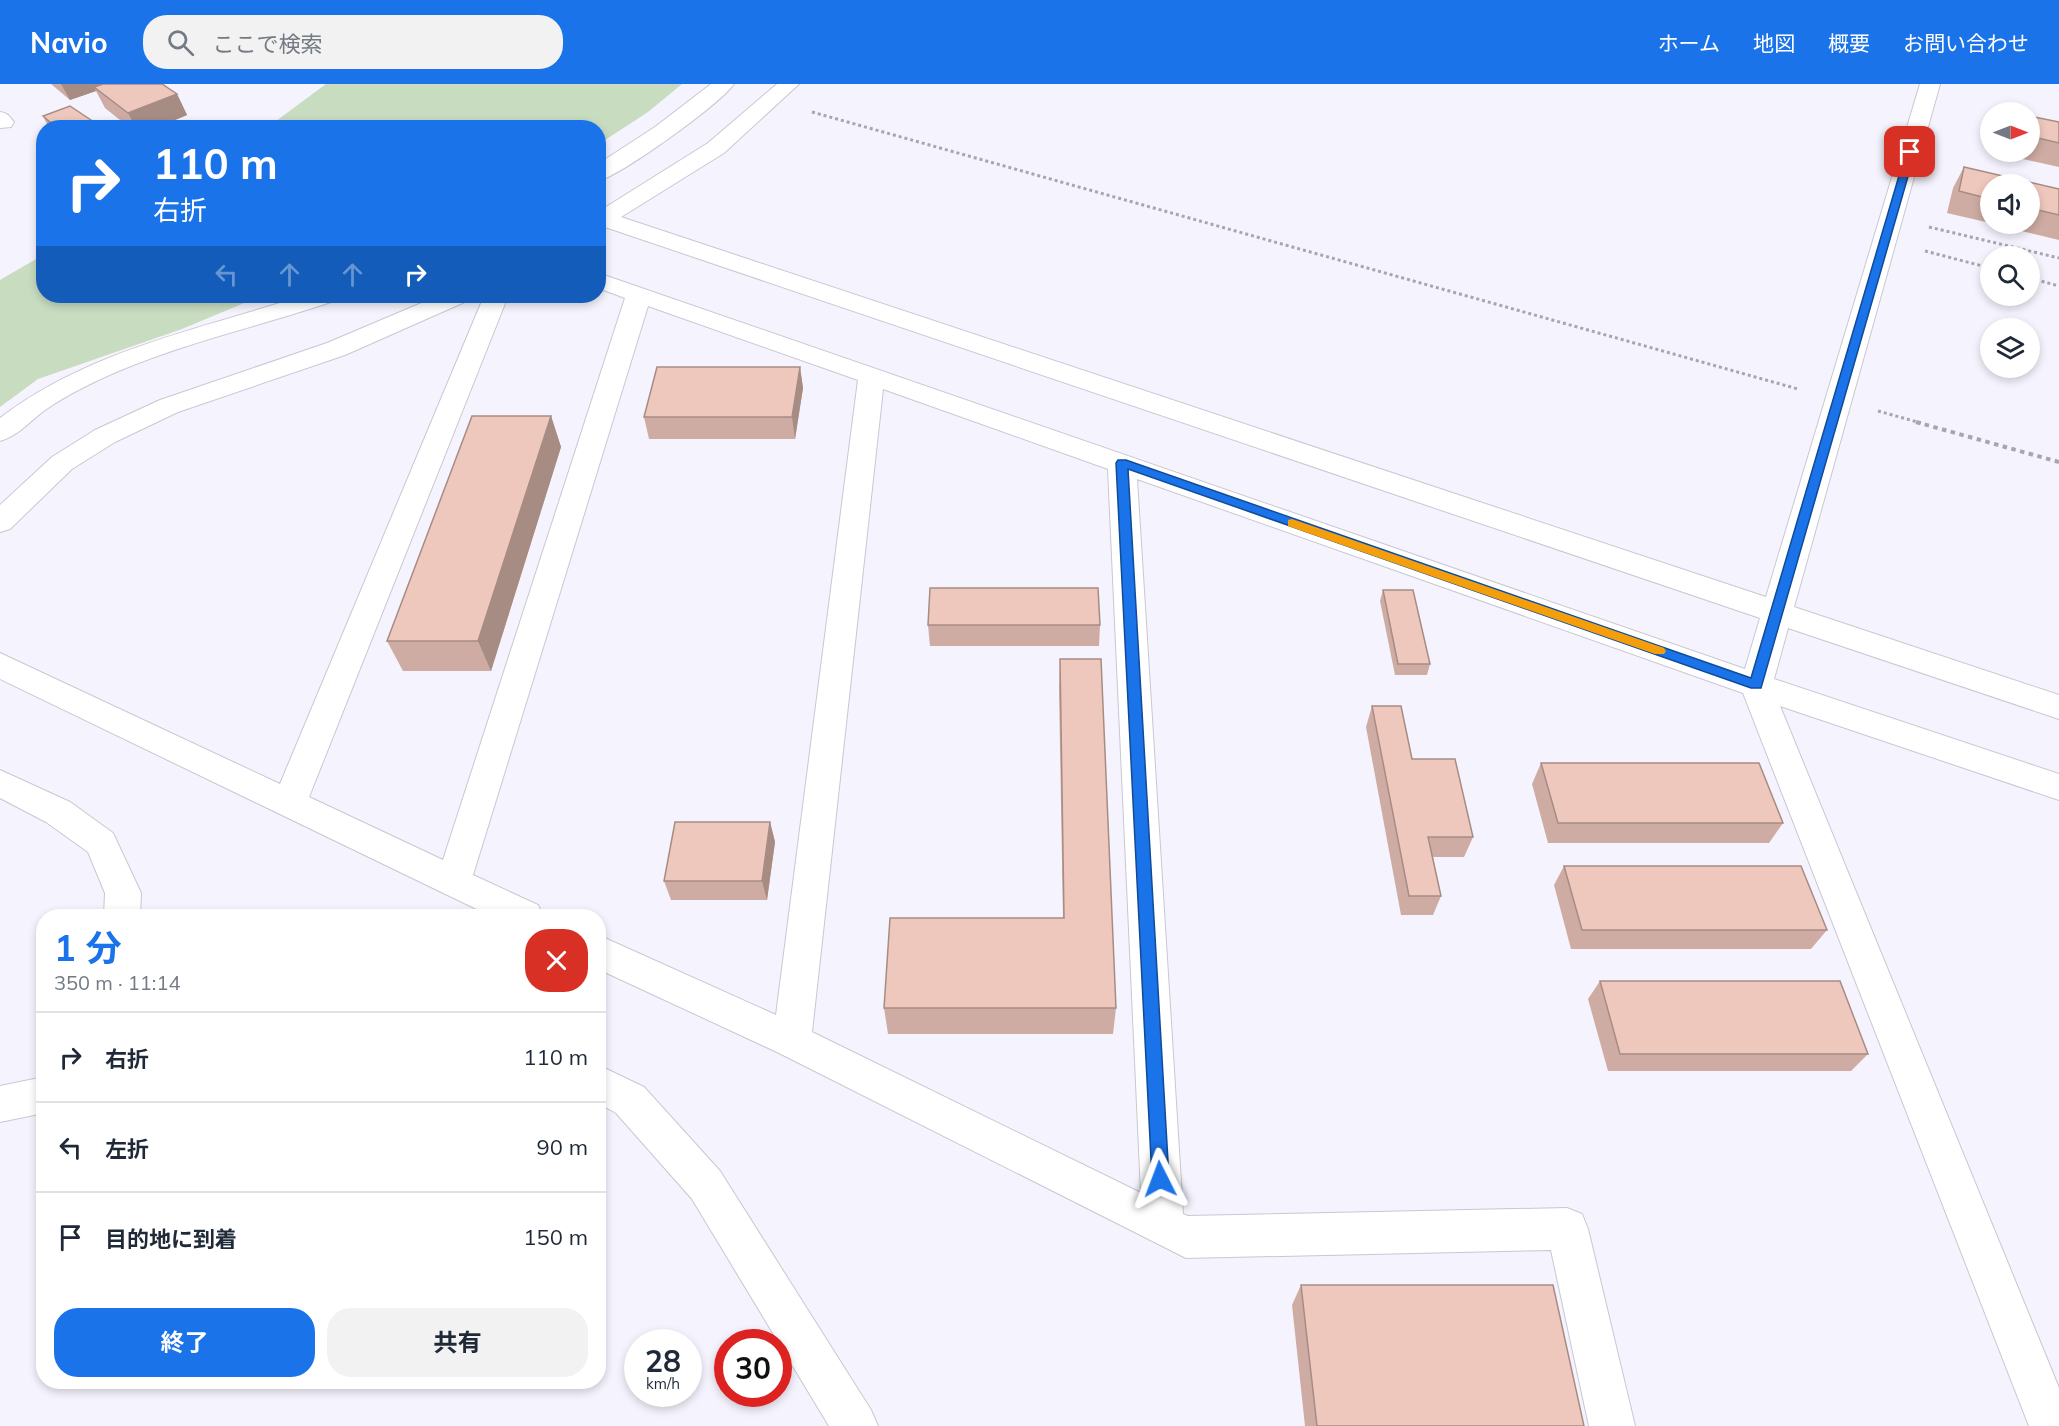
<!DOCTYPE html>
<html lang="ja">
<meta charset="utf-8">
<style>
:root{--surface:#fff;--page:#f2f2f3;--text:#1f2937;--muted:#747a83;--line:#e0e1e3;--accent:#1a73e8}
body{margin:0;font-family:Mulish,"Noto Sans JP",sans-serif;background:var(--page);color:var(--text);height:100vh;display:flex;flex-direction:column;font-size:22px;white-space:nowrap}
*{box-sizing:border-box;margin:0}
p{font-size:20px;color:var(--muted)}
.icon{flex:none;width:33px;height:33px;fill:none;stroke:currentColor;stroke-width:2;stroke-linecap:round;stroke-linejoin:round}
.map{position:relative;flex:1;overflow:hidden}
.panel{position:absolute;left:36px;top:825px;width:570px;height:480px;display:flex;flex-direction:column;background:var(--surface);border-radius:24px;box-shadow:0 3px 9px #0003}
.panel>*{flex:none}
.top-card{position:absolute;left:36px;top:36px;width:570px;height:183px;border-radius:24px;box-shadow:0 3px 9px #0003;background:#1a73e8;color:#fff;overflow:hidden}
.needle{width:39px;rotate:90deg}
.fabs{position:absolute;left:1980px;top:18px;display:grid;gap:12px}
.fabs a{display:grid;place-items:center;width:60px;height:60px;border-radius:50%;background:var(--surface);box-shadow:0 3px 9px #0003;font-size:30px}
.speed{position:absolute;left:624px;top:1245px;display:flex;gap:12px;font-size:30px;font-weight:700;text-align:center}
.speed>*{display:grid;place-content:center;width:78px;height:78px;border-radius:50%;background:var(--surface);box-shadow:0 3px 9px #0003;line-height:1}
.speed small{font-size:15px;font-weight:400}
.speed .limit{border:9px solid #d22;background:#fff;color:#111}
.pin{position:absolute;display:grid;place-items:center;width:51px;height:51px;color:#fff;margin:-26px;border-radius:12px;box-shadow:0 3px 9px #0006}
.me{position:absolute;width:66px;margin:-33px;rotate:357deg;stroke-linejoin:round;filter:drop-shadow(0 0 4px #0008)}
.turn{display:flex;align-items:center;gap:21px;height:126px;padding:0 18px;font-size:27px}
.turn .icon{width:78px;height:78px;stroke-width:2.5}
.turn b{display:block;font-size:42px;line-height:51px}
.lanes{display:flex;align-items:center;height:57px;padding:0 18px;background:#0003;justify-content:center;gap:30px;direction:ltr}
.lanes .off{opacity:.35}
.round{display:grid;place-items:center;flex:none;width:63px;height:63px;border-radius:24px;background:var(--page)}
.summary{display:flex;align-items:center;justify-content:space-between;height:102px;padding:0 18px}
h1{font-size:36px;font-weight:700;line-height:45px;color:var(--accent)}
.button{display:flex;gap:12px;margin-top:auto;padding:12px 18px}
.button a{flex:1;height:69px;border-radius:24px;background:var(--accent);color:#fff;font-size:24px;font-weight:700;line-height:69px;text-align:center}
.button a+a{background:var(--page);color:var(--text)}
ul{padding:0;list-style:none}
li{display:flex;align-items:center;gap:18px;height:90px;padding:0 18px;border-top:2px solid var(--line)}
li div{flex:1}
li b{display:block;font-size:22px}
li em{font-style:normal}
header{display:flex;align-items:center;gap:36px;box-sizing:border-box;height:84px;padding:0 30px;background:var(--accent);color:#fff}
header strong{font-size:28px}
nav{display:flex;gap:33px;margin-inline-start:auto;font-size:21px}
.search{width:420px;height:54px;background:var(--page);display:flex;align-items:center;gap:15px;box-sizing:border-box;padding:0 21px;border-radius:24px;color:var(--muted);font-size:22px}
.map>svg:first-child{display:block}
.green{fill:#c8dcc0}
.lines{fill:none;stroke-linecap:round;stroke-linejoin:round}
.street-casing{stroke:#cac7d1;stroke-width:2}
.path-far1{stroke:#a7a5ad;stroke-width:3;stroke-dasharray:3 3;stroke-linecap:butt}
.path{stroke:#a7a5ad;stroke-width:4;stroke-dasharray:4.5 4.5;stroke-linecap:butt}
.street{fill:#fff;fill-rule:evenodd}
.wall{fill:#ceaca3}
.shaded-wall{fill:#a78c84}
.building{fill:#efc8bd;stroke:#a78c84;stroke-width:1.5}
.route{fill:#1a73e8;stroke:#114b97;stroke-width:1.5}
.slow{fill:#f59e0b}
</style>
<header>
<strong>Navio</strong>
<div class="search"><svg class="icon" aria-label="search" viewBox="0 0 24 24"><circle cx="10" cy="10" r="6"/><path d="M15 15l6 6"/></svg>ここで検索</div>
<nav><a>ホーム</a><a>地図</a><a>概要</a><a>お問い合わせ</a></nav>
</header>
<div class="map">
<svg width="2059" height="1342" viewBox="0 0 2059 1342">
<rect width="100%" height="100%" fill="#f5f3fd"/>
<path class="green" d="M326,0h356l-34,28 -49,32 -1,-16 -330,-1z
M43,171l1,41h217l-79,33 -144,50 -38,28v-127z"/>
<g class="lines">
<g class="street-casing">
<path id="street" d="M711,0h23c-14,20 -112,91 -136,97v-17l57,-37z
M777,0h22l-75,69 -103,64 1145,380 154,-513h20l-146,523 265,88v24l-271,-91 -14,51 285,95v26l-279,-94 279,682v38h-30l-286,-733 -606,-214 46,735 5,2 379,-8 15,6 6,15 47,197h-46l-38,-176 -365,8 -407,-205 -181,-84v-34l178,80 82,-635 -210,-74 -175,569 65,30 5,11h-52l-491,-237v-26l280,131 204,-488h24l-199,501 134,63 182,-562 -27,-10v-15l1147,396 15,-51 -1155,-391 -7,2v-17l110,-69zM883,305l225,80 33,724 -329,-161z
M0,28c8,1 9,4 14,10l-3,5 -11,1z
M302,212h35l-3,5c-70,24 -144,40 -213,69 -26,11 -53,24 -76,40 -15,11 -27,26 -45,31v-23c89,-68 198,-88 302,-122z
M438,212h32l-3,5 -122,54 -167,57 -63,30 -43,27 -62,60 -10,3v-27l52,-48 43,-27 65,-30 167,-57z
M0,686l70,32 43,31 28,60 -1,23h-36l1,-23 -17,-41 -42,-30 -46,-24z
M598,981l46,22 76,84 151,239 7,16h-49l-137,-227 -76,-86 -18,-10z
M44,993v36l-44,9v-36z"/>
</g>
<path class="path-far1" d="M812,28l986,277
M1929,143l130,31
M1925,167l65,17
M2030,194l29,8
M1878,327l43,12"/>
<path class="path" d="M1916,338l143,40"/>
<use href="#street" class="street"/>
</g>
<path class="wall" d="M51,0h111l15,10 10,21 -31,13h-26l-25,-20 -9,-17 -26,9z
M43,32l51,12h-45z
M2030,32l29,6v45l-58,-13 1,-2h28z
M1964,83l95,22v51l-67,-16h38v-40h-40v39l-43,-10 6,-25z
M800,283l3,21 -8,51h-146l-5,-22z
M551,332l10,31 -70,224h-88l-16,-30z
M1383,506l47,74 -3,11h-32l-15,-74z
M928,541h172l-1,21h-169z
M1060,575l56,349 -3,26h-225l-4,-26 179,-90 -4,-229z
M1372,622l101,131 -9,20h-31l8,39 -8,19h-32l-35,-188z
M1541,679l242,60 -14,20h-221l-16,-59z
M770,738l5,20 -8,58h-96l-7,-19z
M1564,782l263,64 -16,19h-240l-17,-64z
M1600,897l268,73 -17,17h-243l-20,-72z
M1301,1201l283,141h-279l-13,-121z"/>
<path class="shaded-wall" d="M61,0h54l-21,3 2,4 -26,9z
M177,10l10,21 -31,13h-20l-8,-15z
M91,36l3,8h-22z
M800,283l3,21 -8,51 -3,-22z
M551,332l10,31 -70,224 -13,-30z
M770,738l5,20 -8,58 -5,-19z"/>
<path class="building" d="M103,0h59l15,10 -49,19 -34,-26z
M70,22l21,14 -19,8h-15l-14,-12z
M2030,32l29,6v21l-29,-7z
M1964,83l95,22v26l-29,-7v-24h-40v15l-31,-8z
M657,283h143l-8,50h-148z
M472,332h79l-73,225h-91z
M930,504h168l2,37h-172z
M1383,506h30l17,74h-32z
M1060,575h41l15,349h-232l6,-90h174z
M1372,622h29l11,53h43l18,78h-45l13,59h-32z
M1541,679h218l24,60h-225z
M675,738h95l-8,59h-98z
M1564,782h237l26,64h-245z
M1600,897h240l28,73h-248z
M1301,1201h252l31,141h-267z"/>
<path class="route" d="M1910,65l5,3 -154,536h-10l-623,-219 41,710 -3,5 -6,3 -6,-3 -2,-5 -36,-716 2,-3h8l625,218 155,-526z"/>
<path class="slow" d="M1292,435l372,129 2,3 -2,3h-9l-367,-128v-6z"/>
</svg>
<div class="fabs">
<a><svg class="needle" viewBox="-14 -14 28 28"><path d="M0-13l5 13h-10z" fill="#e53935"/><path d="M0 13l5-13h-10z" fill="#747a83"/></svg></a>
<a><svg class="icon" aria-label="sound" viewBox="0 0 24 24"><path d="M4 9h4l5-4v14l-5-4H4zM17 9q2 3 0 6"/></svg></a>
<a><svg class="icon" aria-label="search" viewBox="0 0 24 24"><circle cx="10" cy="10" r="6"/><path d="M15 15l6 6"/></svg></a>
<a><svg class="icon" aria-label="layers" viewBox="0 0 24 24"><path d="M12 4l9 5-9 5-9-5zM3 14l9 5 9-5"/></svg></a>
</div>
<div class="speed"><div>28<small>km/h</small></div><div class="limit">30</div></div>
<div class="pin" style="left:1910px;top:68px;background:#d93025"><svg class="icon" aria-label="arrive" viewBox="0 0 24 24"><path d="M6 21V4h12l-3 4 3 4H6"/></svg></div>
<svg class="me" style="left:1160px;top:1095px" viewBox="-20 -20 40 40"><path d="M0-17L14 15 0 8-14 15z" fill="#1a73e8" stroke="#fff" stroke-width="4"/></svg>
<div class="top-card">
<div class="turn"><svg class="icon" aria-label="right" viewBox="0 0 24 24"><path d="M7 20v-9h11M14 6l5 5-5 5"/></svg><div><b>110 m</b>右折</div></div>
<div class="lanes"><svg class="icon off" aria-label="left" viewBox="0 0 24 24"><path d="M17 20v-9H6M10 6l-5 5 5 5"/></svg><svg class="icon off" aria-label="ahead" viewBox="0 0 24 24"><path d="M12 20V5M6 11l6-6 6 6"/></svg><svg class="icon off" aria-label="ahead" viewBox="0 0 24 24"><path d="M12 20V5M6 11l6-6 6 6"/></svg><svg class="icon" aria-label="right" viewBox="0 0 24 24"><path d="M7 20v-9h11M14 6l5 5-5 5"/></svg></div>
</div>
<section class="panel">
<div class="summary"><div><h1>1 分</h1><p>350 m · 11:14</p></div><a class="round" style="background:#d93025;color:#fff"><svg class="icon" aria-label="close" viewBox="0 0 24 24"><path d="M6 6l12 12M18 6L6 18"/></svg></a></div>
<ul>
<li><svg class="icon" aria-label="right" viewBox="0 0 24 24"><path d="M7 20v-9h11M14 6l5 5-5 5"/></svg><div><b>右折</b></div><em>110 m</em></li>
<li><svg class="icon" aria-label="left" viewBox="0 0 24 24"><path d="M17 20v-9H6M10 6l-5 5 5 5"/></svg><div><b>左折</b></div><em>90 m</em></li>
<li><svg class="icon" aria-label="arrive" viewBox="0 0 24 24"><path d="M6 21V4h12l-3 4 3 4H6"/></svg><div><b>目的地に到着</b></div><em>150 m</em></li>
</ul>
<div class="button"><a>終了</a><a>共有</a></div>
</section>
</div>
